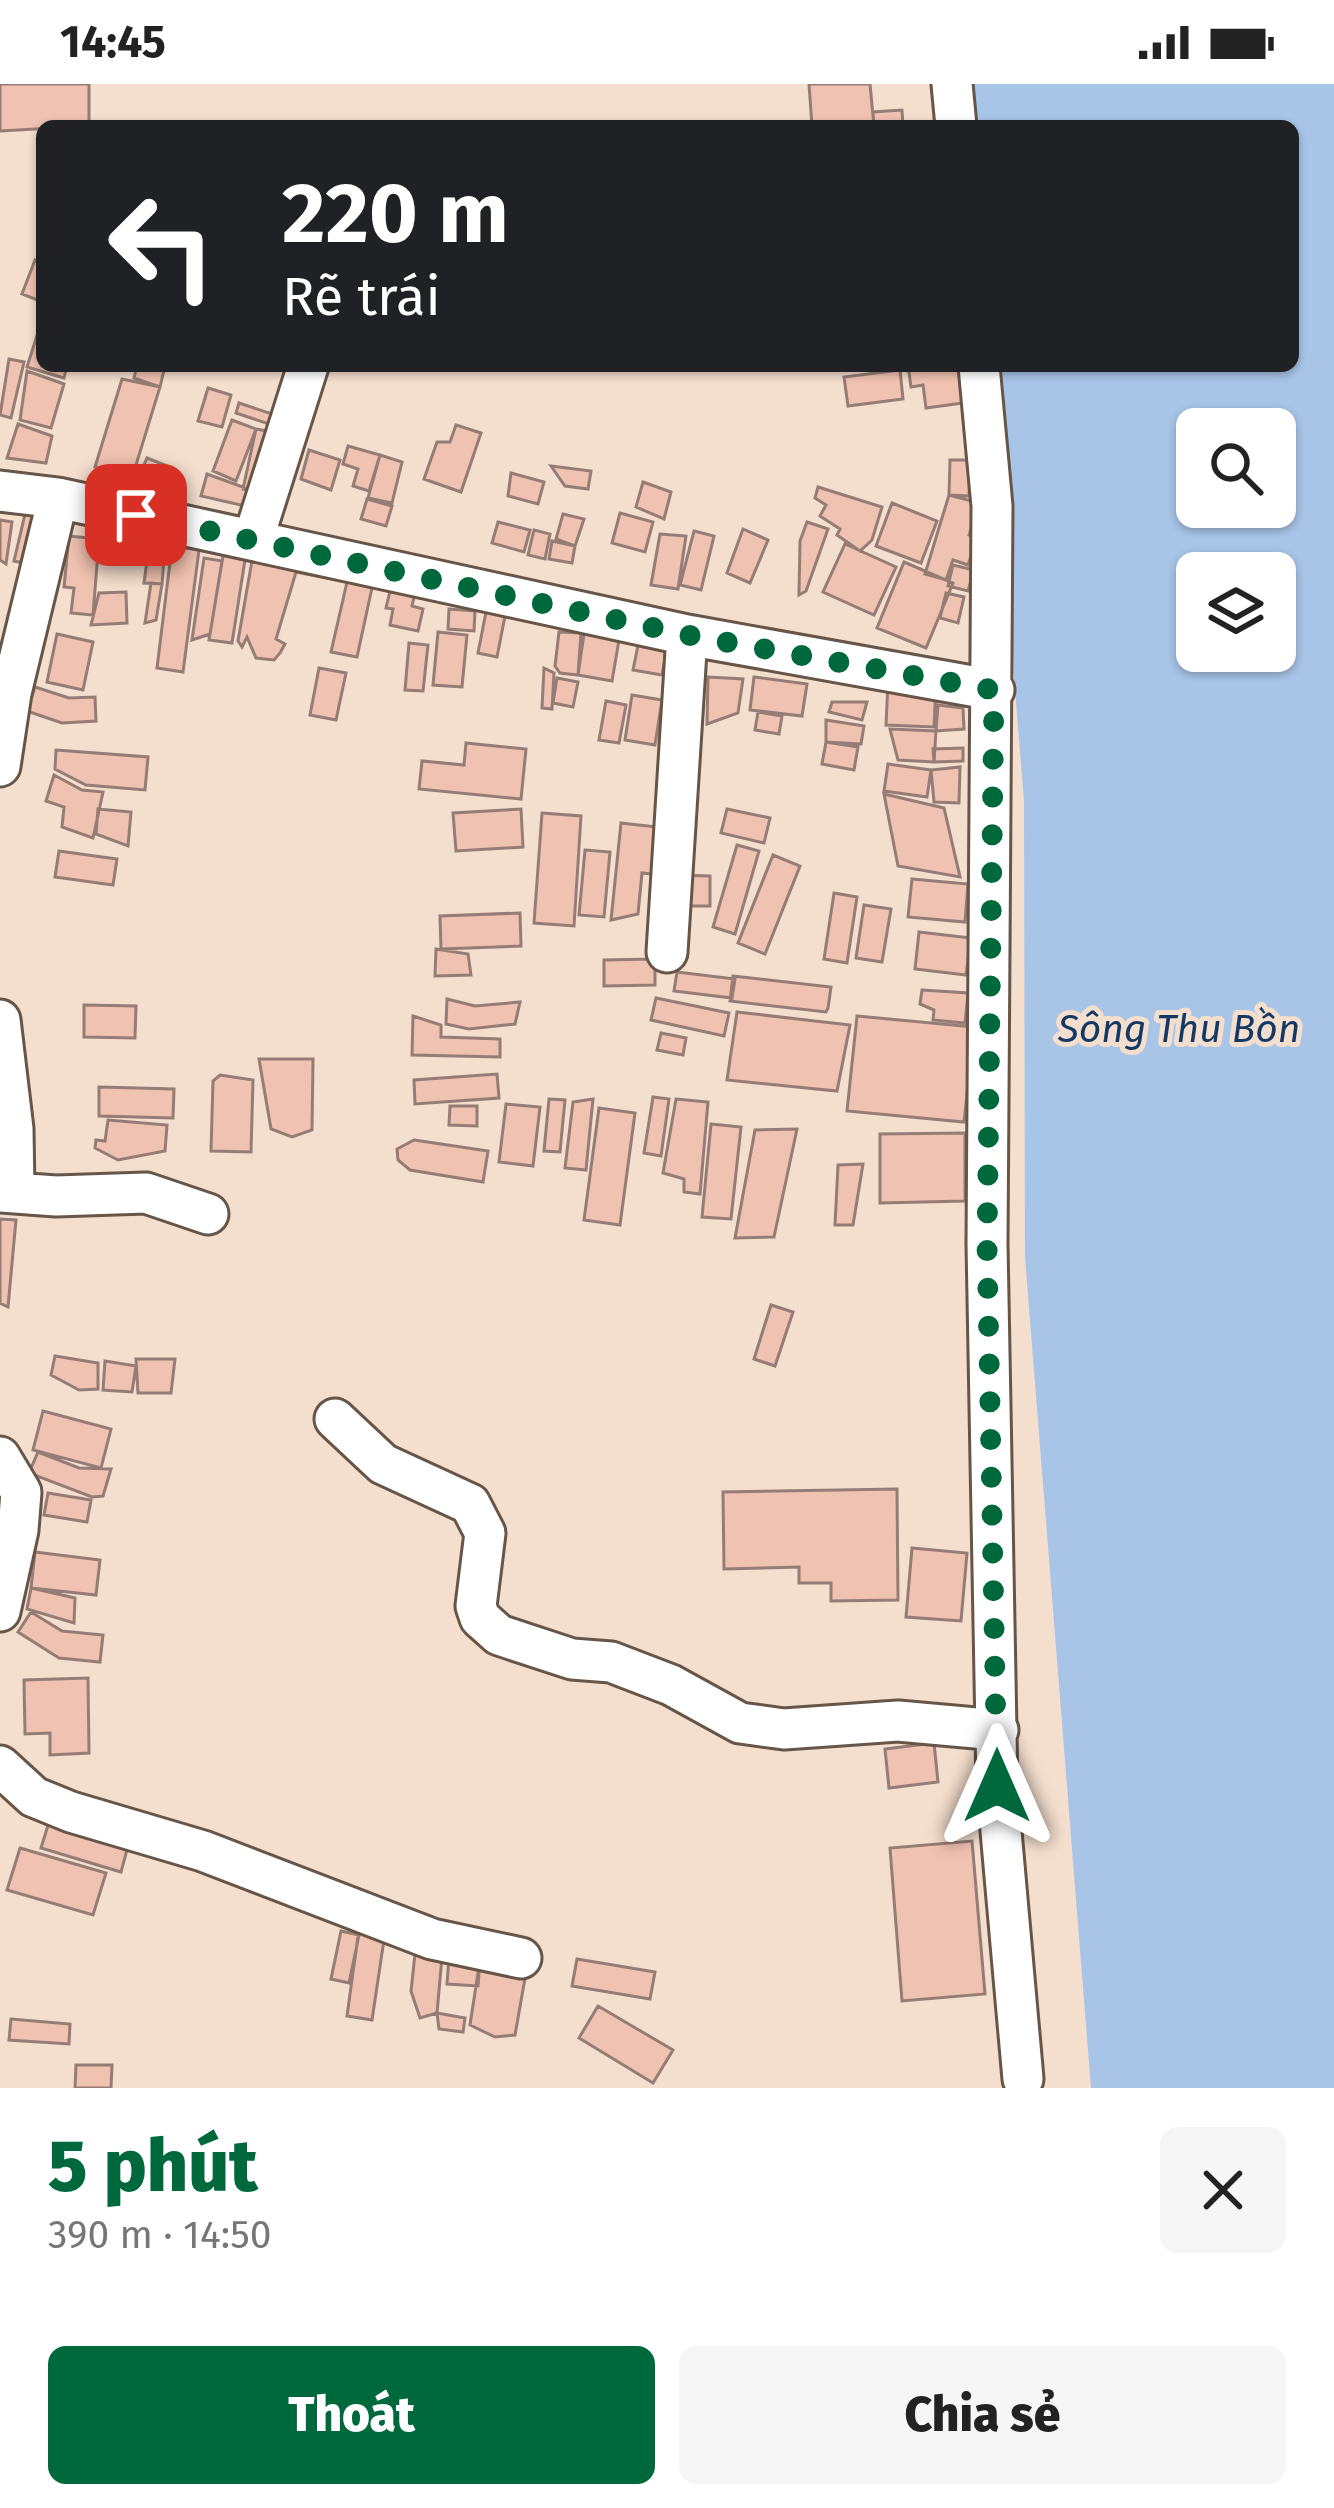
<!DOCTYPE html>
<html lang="vi">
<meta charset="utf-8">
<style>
:root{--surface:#fff;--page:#f6f6f6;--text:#222;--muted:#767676;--accent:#00683d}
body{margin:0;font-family:"Fira Sans",sans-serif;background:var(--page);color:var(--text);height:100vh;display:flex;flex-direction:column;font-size:45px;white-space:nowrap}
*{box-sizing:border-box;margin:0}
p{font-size:39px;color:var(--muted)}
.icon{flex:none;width:66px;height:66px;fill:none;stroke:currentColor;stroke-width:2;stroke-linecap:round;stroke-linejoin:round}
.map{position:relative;height:2004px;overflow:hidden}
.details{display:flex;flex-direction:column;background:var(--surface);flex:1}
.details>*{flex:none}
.banner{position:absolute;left:36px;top:36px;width:1263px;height:252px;border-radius:18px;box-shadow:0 3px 9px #0004;background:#202124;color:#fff;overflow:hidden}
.tools{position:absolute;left:1176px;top:324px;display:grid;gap:24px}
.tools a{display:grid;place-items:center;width:120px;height:120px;border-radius:18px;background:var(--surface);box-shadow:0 3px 9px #0004;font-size:60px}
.pin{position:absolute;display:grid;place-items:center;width:102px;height:102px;color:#fff;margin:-51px;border-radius:24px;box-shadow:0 6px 18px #0006}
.me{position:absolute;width:132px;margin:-66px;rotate:0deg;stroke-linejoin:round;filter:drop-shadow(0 0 9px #0008)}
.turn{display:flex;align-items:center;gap:42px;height:252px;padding:0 48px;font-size:54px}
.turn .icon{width:156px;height:156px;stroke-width:2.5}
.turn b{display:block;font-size:84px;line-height:102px}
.round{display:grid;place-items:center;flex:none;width:126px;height:126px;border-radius:18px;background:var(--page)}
.overview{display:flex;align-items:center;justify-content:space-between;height:204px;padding:0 48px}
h1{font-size:72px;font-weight:800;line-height:90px;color:var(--accent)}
.primary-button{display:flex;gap:24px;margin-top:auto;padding:24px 48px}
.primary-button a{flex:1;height:138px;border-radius:18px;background:var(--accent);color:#fff;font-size:48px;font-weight:800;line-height:138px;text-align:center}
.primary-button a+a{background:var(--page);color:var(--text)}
.status{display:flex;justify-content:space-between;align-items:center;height:84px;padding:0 60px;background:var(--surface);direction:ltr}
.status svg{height:33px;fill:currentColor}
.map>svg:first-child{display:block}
.water{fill:#a8c4e7;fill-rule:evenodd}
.building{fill:#f0c2b1;stroke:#957d75;stroke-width:3}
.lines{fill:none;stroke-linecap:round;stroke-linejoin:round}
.minor-casing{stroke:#675547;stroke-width:45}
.minor{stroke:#fff;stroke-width:39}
.route{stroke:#00683d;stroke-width:21;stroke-dasharray:0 37.8}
.labels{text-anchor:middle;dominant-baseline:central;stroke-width:10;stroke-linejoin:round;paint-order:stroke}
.water-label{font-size:39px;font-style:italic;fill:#143965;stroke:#f4decd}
</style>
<div class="status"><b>14:45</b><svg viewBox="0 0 49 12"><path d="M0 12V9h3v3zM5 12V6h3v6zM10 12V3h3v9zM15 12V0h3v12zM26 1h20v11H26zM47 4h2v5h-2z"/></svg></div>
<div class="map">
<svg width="1334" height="2004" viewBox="0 0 1334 2004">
<rect width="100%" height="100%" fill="#f4decd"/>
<path class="water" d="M965,0h369v2004h-243l-66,-831 -1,-456 -35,-435h304v-240h-324zM1197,345h78v78h-78zM1197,489h78v78h-78z"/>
<path class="building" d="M0,0h89v42l-89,5z
M809,0h61l4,42h-62z
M902,26l1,16h-29l-1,-14z
M35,176l7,3 -2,38 -18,-7z
M40,242l2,40h25l-3,12 -37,-11z
M9,275l15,3 -13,56 -11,-3z
M137,282h28l-5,21 -26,-9z
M908,282h50l5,37 -37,5 -3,-23 -12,2z
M900,286l3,29 -55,7 -4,-29z
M27,287l37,13 -13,44 -31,-8z
M122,295l38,8 -28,91 -37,-11z
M208,304l23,7 -9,32 -24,-6z
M239,319l36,12 -3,10 -36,-12z
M232,336l24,9 -20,52 -23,-10z
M18,340l34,12 -6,27 -39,-5z
M456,341l25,8 -20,59 -37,-13 13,-37h13z
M256,345l22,4 -16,61 -19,-5z
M348,362l32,9 -11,36 -16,-5 5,-17 -15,-5z
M309,366l31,10 -9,30 -30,-11z
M380,371l22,7 -10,41 -24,-5z
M147,374l23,9 -9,24 -24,-10z
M950,376h20l-1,36 -20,-1z
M551,382l40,5 -3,18 -23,-3z
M511,389l33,9 -6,22 -30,-8z
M207,390l55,20 -8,14 -53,-12z
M643,398l28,10 -7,27 -28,-12z
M818,403l64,20 -10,33 -12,11 -23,-16 3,-6 -20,-13 6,-11 -11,-7z
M949,411l30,8 -10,32 8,3 -9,27 -15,-5 -7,20 -21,-6z
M367,415l25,7 -6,20 -25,-7z
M892,419l45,18 -16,42 -45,-17z
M26,426l19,4 -12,51 -19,-4z
M620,429l33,9 -8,30 -33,-9z
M563,430l21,5 -9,27 -19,-7z
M0,436l12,2 -6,42 -6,-4z
M498,438l32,8 -6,22 -32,-9z
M807,438l21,7 -22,62 -7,4 1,-54z
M743,445l25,11 -18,43 -23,-10z
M534,446l16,4 -5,25 -17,-4z
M694,447l20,5 -13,54 -21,-5z
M660,450l26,2 -8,53 -27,-4z
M69,452l30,3 -6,76 -22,-2 3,-25 -10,-1z
M552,457l23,5 -3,17 -23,-4z
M225,460l22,3 -15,96 -23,-3z
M845,460l51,23 -22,48 -51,-23z
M149,461l16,1 -3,38 -18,-1z
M172,462l27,4 -16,122 -26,-4z
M254,465l121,25 -18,83 -26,-5 16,-70 -51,-10 -20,67 9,5 -5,9 -6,7 -18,-2 -9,-21 -5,10 -4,-6z
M204,474l18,3 -12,73 -18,6z
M904,478l49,21 -27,65 -49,-20z
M953,481l21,5 -6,21 -20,-5z
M151,499l11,1 -6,36 -11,3z
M392,499l24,6 -4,17 11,3 -5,22 -28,-6 3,-16 -7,-1z
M126,508l1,31 -36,2 8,-32z
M946,509l18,4 -6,26 -18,-5z
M487,523l19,4 -9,46 -19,-4z
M449,525l26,2 -1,20 -26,-2z
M438,548l29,3 -5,52 -29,-2z
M559,548l22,1 -3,42 -18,-2 -5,-7z
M57,550l36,8 -10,48 -36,-8z
M584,550l35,6 -7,41 -34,-6z
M640,552l28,6 -6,33 -29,-5z
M409,559l19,2 -5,46 -18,-1z
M319,584l27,5 -10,47 -26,-5z
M544,584l10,5 -2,36 -10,-1z
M708,593l35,2 -5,34 -31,11z
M754,593l53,7 -5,32 -52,-6z
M557,594l21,4 -5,25 -20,-4z
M888,598l48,2 -2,43 -48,-2z
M35,603l34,11 26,-1 1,24 -34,2 -35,-12z
M632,611l30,5 -7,45 -30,-5z
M606,617l20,4 -7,38 -20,-3z
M832,618h35l-5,18 -33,-8z
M938,621l25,3 1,21 -28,2z
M758,628l24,4 -3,18 -24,-4z
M826,636l38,6 -3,18 -35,-2z
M890,645l46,2 -2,31 -36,-2z
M826,658l32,5 -4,23 -32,-6z
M466,659l60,6 -5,50 -102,-10 3,-28 42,4z
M963,664v13l-29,1 -1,-13z
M56,666l92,7 -3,33 -59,-5 -31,-16z
M888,680l43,6 -4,27 -43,-6z
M960,683l-1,36 -25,-1 -3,-32z
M54,691l28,15 21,2 -10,46 -31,-11 2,-20 -18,-6z
M884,710l60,14 16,69 -62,-11z
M98,725l33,3 -3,34 -32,-12z
M521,725l2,38 -67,4 -3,-38z
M727,725l43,9 -6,25 -43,-10z
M542,729l39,3 -7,110 -40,-3z
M621,739l36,4 -5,47 -10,-1 -4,41 -27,6z
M737,761l22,6 -24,83 -22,-7z
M585,766l25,2 -6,65 -25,-2z
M59,767l58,8 -4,26 -58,-8z
M773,771l27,11 -35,88 -27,-11z
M675,791l35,1v30h-36z
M912,795l56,5 -3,38 -57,-5z
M834,809l23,4 -10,66 -23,-4z
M864,821l27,4 -9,53 -26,-4z
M520,829l1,33 -80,3 -1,-33z
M919,848l52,6 -5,37 -51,-6z
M436,865l32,5 3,21 -36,1z
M655,875v26l-51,1v-26z
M677,888l58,7 -3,19 -58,-7z
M733,892l98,11 -3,21 -2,4 -96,-11z
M922,906l46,3 -3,30 -32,-3 1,-10 -14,-6z
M656,914l73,15 -5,23 -73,-16z
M447,915l28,7 45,-4 -5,22 -46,5 -23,-5z
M84,921l52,1 -1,32 -51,-1z
M737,928l113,13 -13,66 -110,-11z
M413,932l28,9v12l59,2v18l-88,-2z
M857,932l117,11 -10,95 -117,-11z
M661,949l25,5 -3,17 -26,-5z
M259,975h54l-1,71 -20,7 -21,-8z
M497,990l2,24 -84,6 -1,-24z
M220,991l33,5 -2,72 -40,-1 2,-70z
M99,1003l75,2 -1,29 -74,-2z
M653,1013l16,2 -8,57 -17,-3z
M549,1015l16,1 -5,52 -16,-1z
M593,1015l-7,71 -21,-2 8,-66z
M676,1015l32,3 -8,92 -16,-2v-13l-21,-6z
M506,1020l34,3 -7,59 -34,-4z
M450,1022h27v20l-28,-1z
M599,1024l36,5 -15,112 -36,-5z
M108,1036l59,5 -2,26 -47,9 -23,-12 1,-8 9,1z
M711,1040l30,3 -10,92 -29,-2z
M797,1045l-23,108 -39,1 20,-108z
M965,1049v68l-85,2v-69z
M414,1056l74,11 -5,31 -73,-12 -12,-10 -1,-11z
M863,1080l-10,61h-18l3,-60z
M0,1135l16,1 -8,87 -8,-4z
M771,1221l22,7 -18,54 -21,-7z
M55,1272l43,7v26l-19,1 -28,-15z
M136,1275h39l-4,34h-33z
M105,1277l31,5 -4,26 -29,-2z
M43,1327l68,18 -10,39 -68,-18z
M38,1368l41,16 32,1 -8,27 -11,1 -63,-24z
M897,1405l1,111 -67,1v-18h-32v-16l-75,2 -1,-77z
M48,1409l43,7 -4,22 -43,-7z
M912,1464l55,5 -6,68 -55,-4z
M35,1468l65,8 -4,35 -65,-7z
M31,1504l44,10 -1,25 -47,-14z
M31,1528l31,19 41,4 -3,27 -41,-4 -41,-26z
M88,1594l1,75 -39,2v-22l-25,1 -1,-54z
M934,1659l4,39 -49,6 -4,-39z
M49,1738l79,24 -7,26 -80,-24z
M972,1757l13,153 -83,7 -12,-153z
M20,1764l86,25 -13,42 -86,-25z
M359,1845l26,4 -13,87 -25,-4z
M341,1847l18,4 -10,48 -18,-4z
M415,1870l27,3 -5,56 -17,5 -9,-27z
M449,1873l31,3 -2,26 -31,-2z
M577,1875l78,13 -5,27 -78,-13z
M480,1876l47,7 -12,68 -20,2 -25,-12z
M598,1922l75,44 -20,33 -74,-45z
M437,1929l28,5 -2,14 -24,-3z
M11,1935l59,5 -1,20 -60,-4z
M76,1981h36l-1,23h-36z"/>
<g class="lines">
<g class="minor-casing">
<path id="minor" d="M952,0l4,42
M979,282l13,140 -5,738 10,542 26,293
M0,407l58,7 629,137 307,55
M253,456l55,-174
M0,682l11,-73 47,-195
M667,868l20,-317
M0,936l13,109 1,62
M0,1108l56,4 90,-3 62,21
M335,1335l48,45 87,40 15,29 -9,73 4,12 19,17 73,24 39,3 60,23 69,38 44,6 114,-8 100,9
M0,1373l21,35 -3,38 -18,81
M0,1682l34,31 37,15 132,39 229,88 89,19"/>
</g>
<use href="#minor" class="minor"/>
</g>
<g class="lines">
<path class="route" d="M136,431l551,120 307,55 -7,554 10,542"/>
</g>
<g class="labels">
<g class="water-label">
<text x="1179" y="945">Sông Thu Bồn</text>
</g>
</g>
</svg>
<div class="tools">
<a><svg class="icon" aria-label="search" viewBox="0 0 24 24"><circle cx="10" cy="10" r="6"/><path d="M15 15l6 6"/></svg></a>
<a><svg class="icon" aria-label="layers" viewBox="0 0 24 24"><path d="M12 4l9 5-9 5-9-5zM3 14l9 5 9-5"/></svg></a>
</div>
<div class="pin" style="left:136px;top:431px;background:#d93025"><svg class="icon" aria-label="arrive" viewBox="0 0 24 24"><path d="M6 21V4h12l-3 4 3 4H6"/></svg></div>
<svg class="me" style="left:997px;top:1702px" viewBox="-20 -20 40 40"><path d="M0-17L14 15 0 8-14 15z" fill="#00683d" stroke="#fff" stroke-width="4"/></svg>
<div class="banner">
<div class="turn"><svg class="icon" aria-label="left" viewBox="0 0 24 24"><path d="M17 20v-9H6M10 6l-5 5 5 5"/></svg><div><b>220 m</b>Rẽ trái</div></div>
</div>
</div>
<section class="details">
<div class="overview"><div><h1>5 phút</h1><p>390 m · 14:50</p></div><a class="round"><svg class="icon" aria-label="close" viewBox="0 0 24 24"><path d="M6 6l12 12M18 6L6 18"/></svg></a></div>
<div class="primary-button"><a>Thoát</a><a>Chia sẻ</a></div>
</section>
